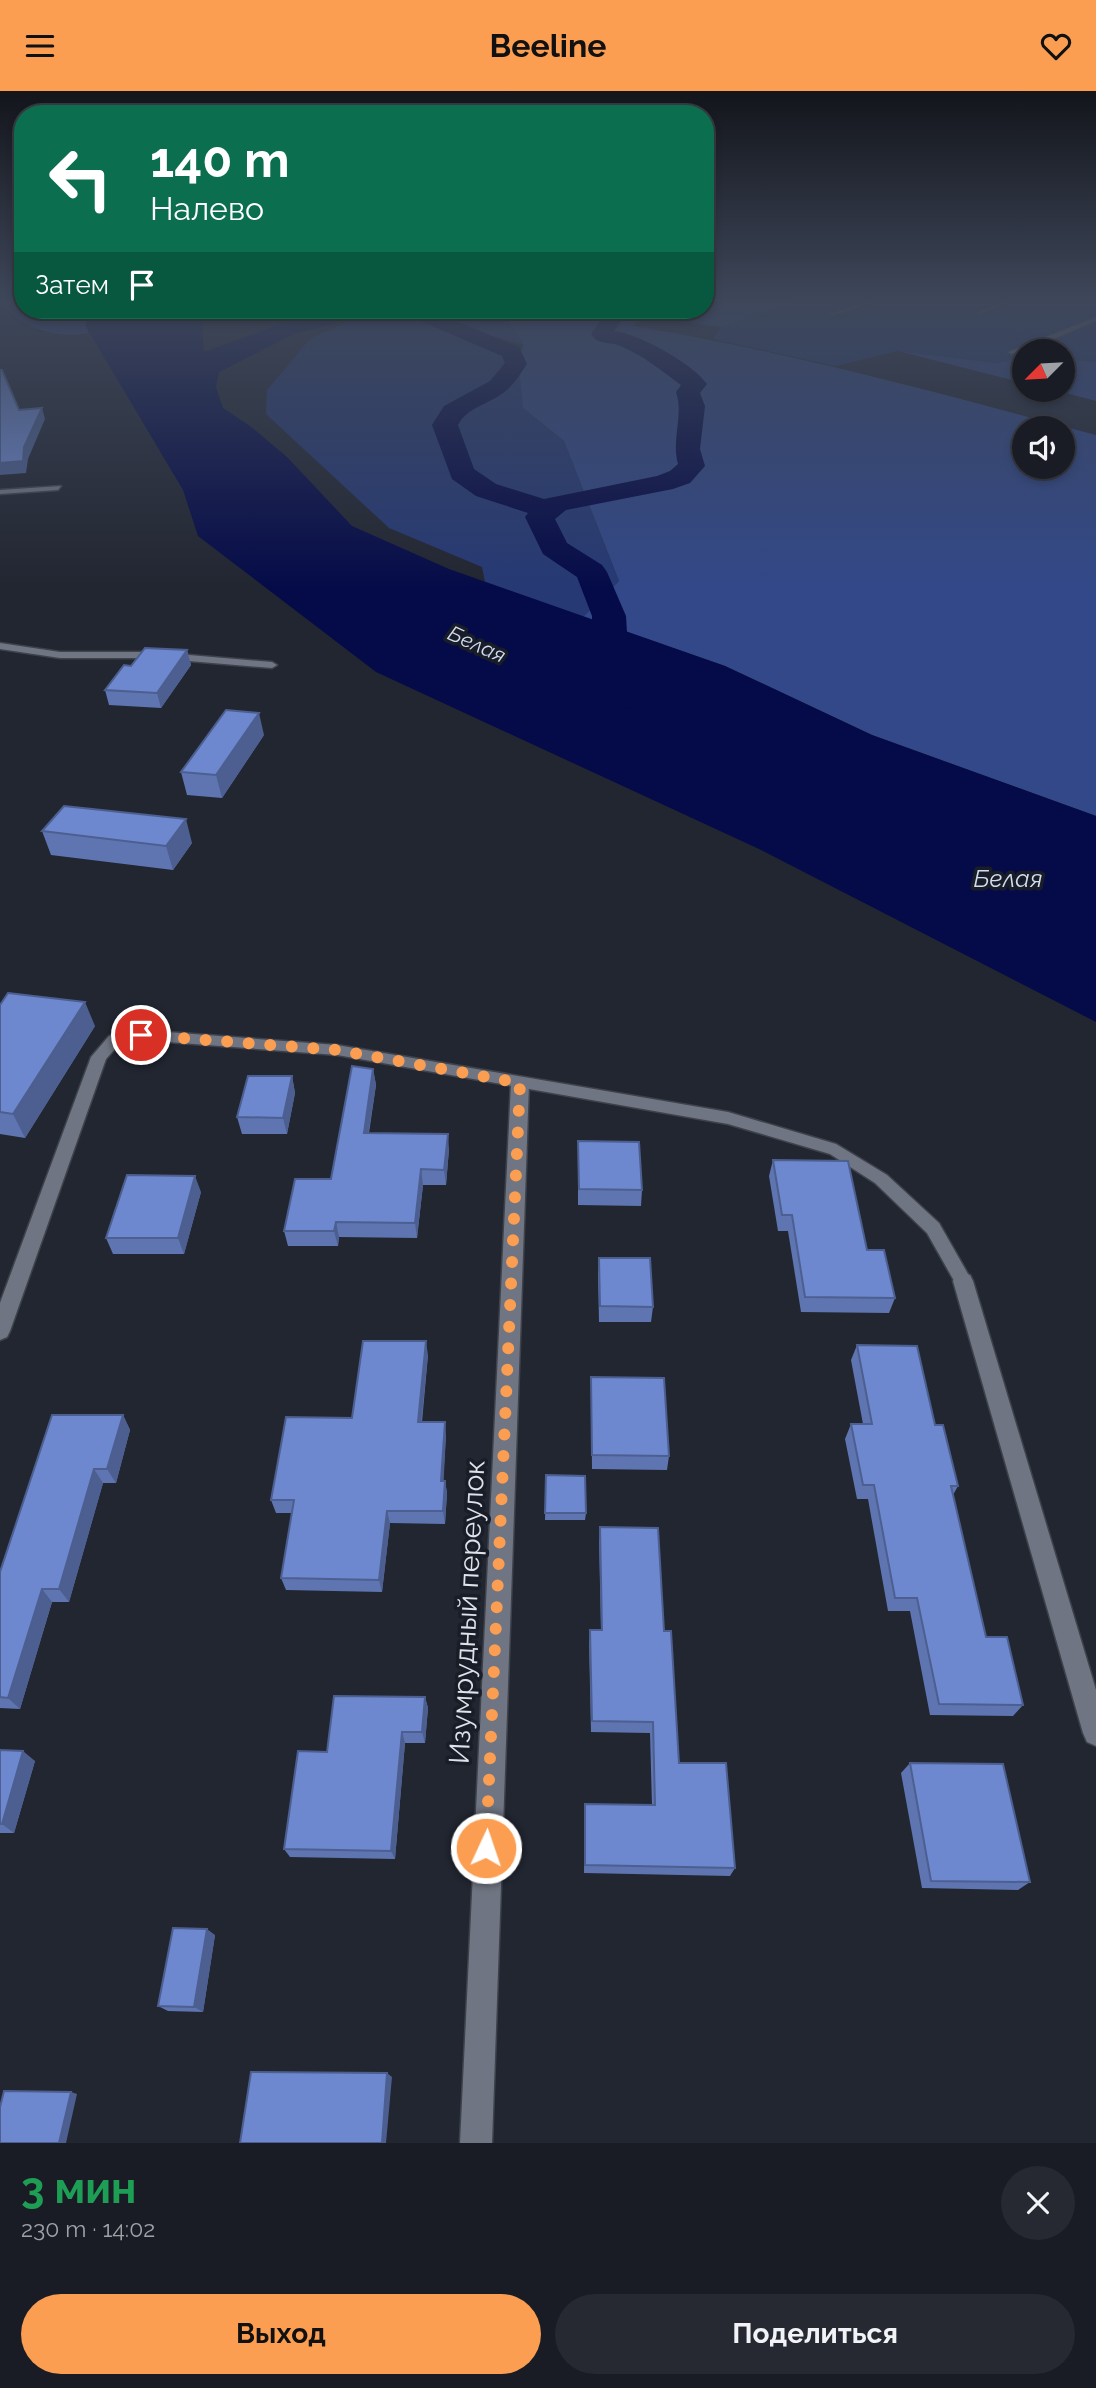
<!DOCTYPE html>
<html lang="ru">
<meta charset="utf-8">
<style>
:root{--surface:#1a1c25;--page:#272932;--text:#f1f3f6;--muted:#9fa1a7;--line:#383a42;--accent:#fb9e52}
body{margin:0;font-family:Raleway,sans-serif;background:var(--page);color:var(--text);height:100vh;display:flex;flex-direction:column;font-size:26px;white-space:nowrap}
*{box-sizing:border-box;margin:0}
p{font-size:23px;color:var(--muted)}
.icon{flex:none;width:38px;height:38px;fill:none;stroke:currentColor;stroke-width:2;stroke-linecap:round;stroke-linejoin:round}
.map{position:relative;height:2052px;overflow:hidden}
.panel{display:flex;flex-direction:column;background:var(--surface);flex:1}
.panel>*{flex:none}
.banner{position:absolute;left:14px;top:14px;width:700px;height:214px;border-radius:28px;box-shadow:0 4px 10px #0003,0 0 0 2px var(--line);background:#0b6e4f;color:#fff;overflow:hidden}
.needle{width:46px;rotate:246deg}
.tools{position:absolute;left:1012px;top:248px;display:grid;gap:14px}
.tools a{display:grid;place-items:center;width:63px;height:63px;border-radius:50%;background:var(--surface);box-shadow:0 4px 10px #0003,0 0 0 2px var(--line);font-size:35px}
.pin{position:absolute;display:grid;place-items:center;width:60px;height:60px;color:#fff;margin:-30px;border:4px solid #fff;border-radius:50%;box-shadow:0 2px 7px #0007}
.me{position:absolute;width:77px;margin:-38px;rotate:3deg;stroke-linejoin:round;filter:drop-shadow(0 0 5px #0008)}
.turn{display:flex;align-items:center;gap:24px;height:147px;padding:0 21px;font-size:32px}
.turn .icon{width:91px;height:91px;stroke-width:2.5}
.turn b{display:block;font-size:49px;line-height:60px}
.then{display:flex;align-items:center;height:66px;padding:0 21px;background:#0003;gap:14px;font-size:26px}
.round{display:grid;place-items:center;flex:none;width:74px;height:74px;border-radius:37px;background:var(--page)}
.headline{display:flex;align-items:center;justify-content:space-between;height:119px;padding:0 21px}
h1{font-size:42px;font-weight:700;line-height:52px;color:#1e9e55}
.cta{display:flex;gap:14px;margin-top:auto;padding:14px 21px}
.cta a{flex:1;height:80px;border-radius:42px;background:var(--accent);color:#111;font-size:28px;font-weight:700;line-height:80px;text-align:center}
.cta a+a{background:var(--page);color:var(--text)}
header{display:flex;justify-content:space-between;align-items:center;height:91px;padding:0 21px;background:var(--accent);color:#111;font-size:32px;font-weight:700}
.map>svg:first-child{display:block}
.green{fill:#263974}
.forest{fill:#324888;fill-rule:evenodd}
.water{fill:#050b48}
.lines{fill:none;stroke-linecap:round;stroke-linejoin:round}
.river{fill:#050b48;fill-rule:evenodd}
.lane-casing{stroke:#3e424b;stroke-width:3}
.street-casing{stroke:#3e424b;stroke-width:3}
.lane{fill:#6f7582;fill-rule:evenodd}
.street{fill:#6f7582;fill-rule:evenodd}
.wall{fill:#5e75b1}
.shaded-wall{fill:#4c5f90}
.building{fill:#6d88ce;stroke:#4c5f90;stroke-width:2}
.route{stroke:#fb9e52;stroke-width:12;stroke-dasharray:0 21.6}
.labels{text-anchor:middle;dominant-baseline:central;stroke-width:7;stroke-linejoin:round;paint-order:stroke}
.far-water-label{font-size:21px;font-style:italic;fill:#d4ddf0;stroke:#191d27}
.water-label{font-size:24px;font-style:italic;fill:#d4ddf0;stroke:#191d27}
.near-street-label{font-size:28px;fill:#dfe2e9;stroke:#191d27}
</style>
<header><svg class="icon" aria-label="menu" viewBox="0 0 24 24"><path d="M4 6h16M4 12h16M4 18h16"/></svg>Beeline<svg class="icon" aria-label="heart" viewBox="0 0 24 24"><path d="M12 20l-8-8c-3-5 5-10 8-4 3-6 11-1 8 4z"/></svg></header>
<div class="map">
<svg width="1096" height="2052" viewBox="0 0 1096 2052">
<rect width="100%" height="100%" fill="#222631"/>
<path class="green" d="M802,209h294v62l-34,-3v-7h-38v5l-28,6 -98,-12 -63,15 -122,-27 8,-12z
M431,219h70l23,35 -29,-8z
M395,222l59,19 64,27 5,49 41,33 55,140 -36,36 -98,-35 -3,-15 -93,-39 -123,-114 1,-24 43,-51 49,-23z"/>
<path class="forest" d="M23,209v10h64l1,23c-32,6 -68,-5 -88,-32z
M720,209h82l-81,27 -32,-4z
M501,219h148l-16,16c157,26 309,68 463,109v381l-224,-81 -147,-69 -142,-49 36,-36 -55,-140 -41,-33 -5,-49 6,-14zM1024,338h38v38h-38z
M898,260l98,12 28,-6v26z
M1062,268l34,3v39l-41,-11h7z"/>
<path class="water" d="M87,219h120l-5,19 2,23 115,-42h38l-28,15 -35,9 -75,38 -3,15 7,21 27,18 37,31 65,69 97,43 276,97 147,69 224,81v206l-337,-173 -383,-177 -178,-136 -15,-46 -97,-163z"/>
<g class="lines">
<path class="river" d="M401,219h27l91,37 8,17c-6,9 -13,20 -20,26 -16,14 -39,16 -49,35l16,44 22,15 48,15 113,-23 13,-5 8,-7c-7,-25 6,-48 -2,-72l5,-7c-19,-14 -38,-30 -61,-39 -11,-5 -21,0 -29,-12l10,-14 -8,-10h21l8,10 -8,11c24,2 79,33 93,53l-7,9 5,13 -5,43 5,17 -15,17 -17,6 -107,21 -11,9 12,24 35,22 5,7 19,44 2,34 20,48 -6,8 -13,3 -13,-3 -24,-56v-34l-15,-39 -34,-23 -18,-37 3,-4 -52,-17 -24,-17 -20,-54 12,-19 46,-25 15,-18 -3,-7 -98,-42z"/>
<g class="lane-casing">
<path id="lane" d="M871,209h10l-47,15 -5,-1z
M1007,209h9l-36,14 -5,-1z
M1096,226v4l-61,26 -24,7 -3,-2z
M61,395l-3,4 -58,4v-4z
M0,552l60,9h94l118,10 5,3 -5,3 -118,-10h-94l-60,-9z
M141,939l196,15 391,67 108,32 51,31 52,48 33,58 -3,5 -6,2 -6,-2 -30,-53 -52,-50 -45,-29 -102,-30 -391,-69 -196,-15 -26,5 -7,-5 2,-4z"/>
</g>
<g class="street-casing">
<path id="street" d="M115,943l8,6 -17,19 -96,272 -3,6 -7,3v-37l91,-246 18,-21z
M520,986l9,6 -37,1060h-32l51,-1060z
M963,1182l7,2 3,6 123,409v56l-9,-4 -4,-9 -130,-452 3,-6z"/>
</g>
<use href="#lane" class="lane"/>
<use href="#street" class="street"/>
</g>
<path class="wall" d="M187,559l4,15 -30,43 -52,-3 -4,-15 26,-24z
M264,644l-42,63 -35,-3 -6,-23z
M42,740l150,12 -19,27 -122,-15z
M0,914l95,21 -70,112 -25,-4z
M373,978l3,16 -7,48 80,16 -3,36h-23l-6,53 -78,-1 -1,9h-50l-4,-15 47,-52z
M292,985l3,17 -8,41h-45l-5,-17z
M578,1050l64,49 -1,16 -63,-1z
M773,1069l94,90 28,48 -6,15 -88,-1 -13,-81h-10l-9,-55z
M201,1101l-17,62h-71l-7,-16z
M599,1167l54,49 -2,15h-52l-1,-48z
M857,1254l78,80 23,61 -5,9 33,142 37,68 -10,11 -83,-1 -20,-104h-22l-20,-112h-11l-12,-60 6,-15h12l-12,-64z
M428,1264l-6,67 24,13 -3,46h2l2,12 -2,31 -55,-1 -8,69 -96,-2 -5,-12 11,-65h-16l-5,-13 81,-82z
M591,1286l78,79 -2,14 -75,-1z
M123,1324l7,15 -14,53h-13l-34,119h-17l-32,107 -20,-1v-136z
M546,1384l40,38 -1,7h-40z
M600,1436l64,104 15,132 56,105 -5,8 -146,-3 1,-69 67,1 -2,-72 -59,-1 -2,-90 1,-12h11l-2,-89z
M425,1606l3,11 -3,35h-20l-10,116 -105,-2 -6,-8 43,-97z
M0,1659l35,11 -21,72h-14z
M910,1672l120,119 -12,8 -96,-2 -21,-115z
M215,1844l-12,77 -35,-1 -10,-5z"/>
<path class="shaded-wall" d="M42,317l3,11 -17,40 -2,14 -26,2v-12l24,-16z
M187,559l4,15 -30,43 -4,-15z
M259,622l5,22 -42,63 -6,-23z
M186,728l6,24 -19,27 -7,-24z
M85,911l10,24 -70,112 -12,-24z
M373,978l3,16 -10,63 -2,-15z
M292,985l3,17 -8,41 -4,-16z
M448,1043l1,15 -3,36 -2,-15z
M421,1078l2,16 -6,53 -2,-15z
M195,1085l6,16 -17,62 -6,-16z
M336,1131l3,15 -1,9 -4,-15z
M426,1250l2,14 -8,80 -2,-13z
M123,1324l7,15 -14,53 -9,-14z
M445,1331l1,13 -3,58 -2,-12z
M94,1378l9,14 -34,119 -10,-13z
M445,1390l2,12 -2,31 -2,-13z
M387,1420l3,12 -8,69 -3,-12z
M42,1498l10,13 -32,107 -12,-11z
M425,1606l3,11 -3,35 -3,-11z
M402,1641l3,11 -10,116 -4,-8z
M23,1660l12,10 -21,72 -12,-9z
M207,1838l8,6 -12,77 -9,-5z
M387,1982l5,4 -6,66h-4z
M71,2001l6,2 -11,49h-7z"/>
<path class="building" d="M0,279h2l17,40 23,-2 -18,39 -1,14 -23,2z
M145,557l42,2 -30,43 -52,-3 19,-25 7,1z
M226,619l33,3 -43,62 -35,-3z
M64,715l122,13 -20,27 -124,-15z
M8,902l77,9 -72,112 -13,-2v-107z
M352,975l21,3 -9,64 84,1 -4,36 -23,-1 -6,54 -79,-1 -2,9h-50l11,-52h36z
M248,985h44l-9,42 -46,-1z
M578,1050l61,1 3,48 -63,-1z
M773,1069l75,1 19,89h17l11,48 -90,-1 -13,-82h-10z
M127,1084l68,1 -17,62h-72z
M599,1167h51l3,49 -53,-1z
M363,1250h63l-8,81h27l-4,59h4l-2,30h-56l-8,69 -98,-2 13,-78h-23l15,-83 66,1z
M857,1254l60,1 18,79h8l15,61h-7l35,151h21l16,68 -84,-1 -22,-106h-22l-21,-113h-11l-12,-61h21z
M591,1286l73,1 5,78 -77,-1z
M52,1324h71l-16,54h-13l-35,120h-17l-34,109 -8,-1v-125z
M546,1384l39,1 1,37h-41z
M600,1436l58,1 6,103h7l8,132h47l9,105 -150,-3v-61l70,1 -2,-83 -61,-1 -2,-91h12z
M334,1605l91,1 -3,35h-20l-11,119 -107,-2 14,-98 29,1z
M0,1659l23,1 -21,73h-2z
M910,1672l93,1 27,118 -99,-1z
M173,1837l34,1 -13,78 -36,-1z
M251,1981l136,1 -5,70h-142z
M4,2000l67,1 -12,51h-59v-36z"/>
<linearGradient id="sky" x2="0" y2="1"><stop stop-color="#13151b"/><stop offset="0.42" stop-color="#3e475a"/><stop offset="1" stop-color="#3e475a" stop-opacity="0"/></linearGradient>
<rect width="1096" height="497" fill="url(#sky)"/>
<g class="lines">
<path class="route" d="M141,944l196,15 183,33 -34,765"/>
</g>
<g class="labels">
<g class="far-water-label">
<text transform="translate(477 553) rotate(24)">Белая</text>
</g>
<g class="water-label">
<text x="1008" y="787">Белая</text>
</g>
<g class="near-street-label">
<text transform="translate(467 1521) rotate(-87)">Изумрудный переулок</text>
</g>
</g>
</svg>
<div class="tools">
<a><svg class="needle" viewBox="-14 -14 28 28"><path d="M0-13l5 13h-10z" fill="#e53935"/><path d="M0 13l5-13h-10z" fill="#9fa1a7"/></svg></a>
<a><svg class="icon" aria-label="sound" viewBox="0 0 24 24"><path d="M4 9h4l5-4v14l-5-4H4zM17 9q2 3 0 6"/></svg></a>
</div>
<div class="pin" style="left:141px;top:944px;background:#d93025"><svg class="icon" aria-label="arrive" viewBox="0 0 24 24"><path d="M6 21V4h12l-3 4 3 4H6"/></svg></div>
<svg class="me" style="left:486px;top:1757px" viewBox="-20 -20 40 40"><circle r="17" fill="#fb9e52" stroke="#fff" stroke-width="3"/><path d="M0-11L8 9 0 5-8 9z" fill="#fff"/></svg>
<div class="banner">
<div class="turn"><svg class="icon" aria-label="left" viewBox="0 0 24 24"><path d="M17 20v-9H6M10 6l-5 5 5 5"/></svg><div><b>140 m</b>Налево</div></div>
<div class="then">Затем<svg class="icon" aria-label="arrive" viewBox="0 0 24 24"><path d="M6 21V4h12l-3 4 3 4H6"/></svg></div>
</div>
</div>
<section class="panel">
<div class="headline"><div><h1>3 мин</h1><p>230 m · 14:02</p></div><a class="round"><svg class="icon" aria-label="close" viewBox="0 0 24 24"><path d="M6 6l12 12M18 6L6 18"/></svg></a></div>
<div class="cta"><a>Выход</a><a>Поделиться</a></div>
</section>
